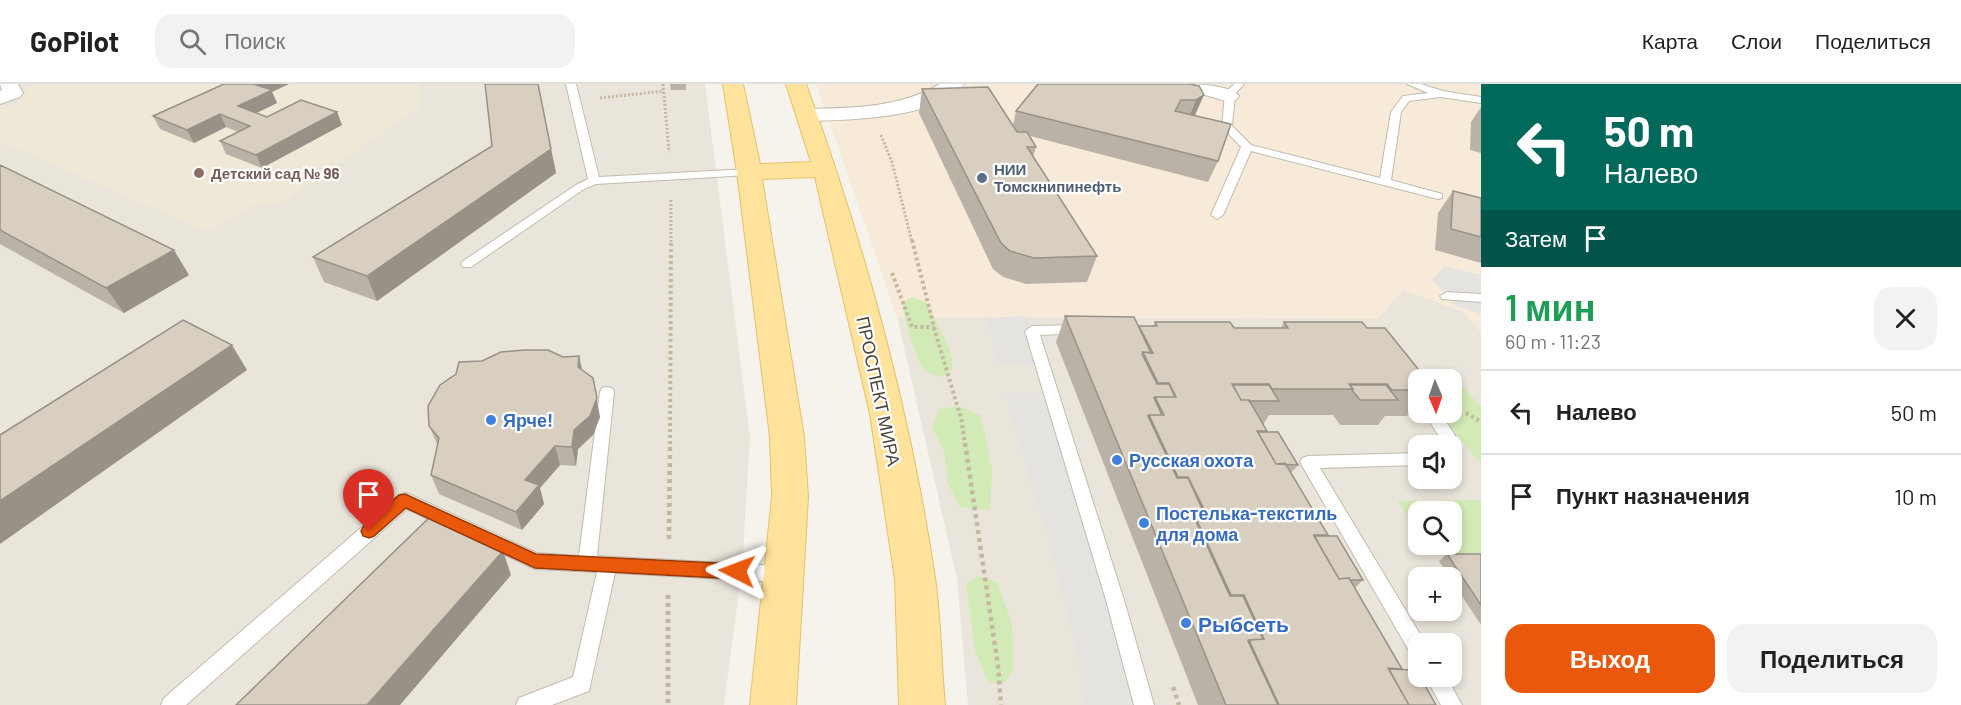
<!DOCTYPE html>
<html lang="ru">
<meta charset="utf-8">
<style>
:root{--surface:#fff;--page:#f2f2f2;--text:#222;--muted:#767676;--line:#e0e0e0;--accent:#ea580c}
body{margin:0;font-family:Barlow,sans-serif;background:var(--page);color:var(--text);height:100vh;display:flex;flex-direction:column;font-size:22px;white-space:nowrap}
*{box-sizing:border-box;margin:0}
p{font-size:20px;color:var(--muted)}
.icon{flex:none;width:33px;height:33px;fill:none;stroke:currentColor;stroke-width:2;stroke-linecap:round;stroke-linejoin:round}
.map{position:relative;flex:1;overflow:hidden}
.side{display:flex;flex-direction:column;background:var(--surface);width:480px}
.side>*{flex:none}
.guide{background:#00695c;color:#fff;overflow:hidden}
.needle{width:39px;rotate:178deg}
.tools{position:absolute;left:1408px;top:285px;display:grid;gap:12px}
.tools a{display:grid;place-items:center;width:54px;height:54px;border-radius:12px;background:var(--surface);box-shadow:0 3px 9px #0003;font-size:30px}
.pin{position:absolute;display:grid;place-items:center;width:51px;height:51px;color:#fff;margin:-62px -26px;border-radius:50% 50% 50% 0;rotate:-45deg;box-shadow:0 0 6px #0007}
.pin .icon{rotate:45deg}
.me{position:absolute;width:66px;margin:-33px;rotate:273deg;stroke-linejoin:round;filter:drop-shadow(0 0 4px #0008)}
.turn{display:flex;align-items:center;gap:21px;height:126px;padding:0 24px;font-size:27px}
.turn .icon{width:78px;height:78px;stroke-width:2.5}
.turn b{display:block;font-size:42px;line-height:51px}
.then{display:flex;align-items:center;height:57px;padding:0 24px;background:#0003;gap:12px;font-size:22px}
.round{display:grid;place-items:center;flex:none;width:63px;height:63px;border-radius:18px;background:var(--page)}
.headline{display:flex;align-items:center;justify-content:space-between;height:102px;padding:0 24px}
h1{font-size:36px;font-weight:600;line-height:45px;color:#1e9e55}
.button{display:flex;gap:12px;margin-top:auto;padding:12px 24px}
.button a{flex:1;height:69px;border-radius:18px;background:var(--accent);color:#fff;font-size:24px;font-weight:600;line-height:69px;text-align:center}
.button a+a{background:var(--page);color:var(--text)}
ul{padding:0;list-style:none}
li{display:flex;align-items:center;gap:18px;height:84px;padding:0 24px;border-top:2px solid var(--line)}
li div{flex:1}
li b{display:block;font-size:22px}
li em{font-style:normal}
header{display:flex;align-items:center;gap:36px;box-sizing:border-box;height:84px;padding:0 30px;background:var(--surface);border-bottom:2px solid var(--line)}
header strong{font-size:28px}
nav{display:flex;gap:33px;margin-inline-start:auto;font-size:21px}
.search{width:420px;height:54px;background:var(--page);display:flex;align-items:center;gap:15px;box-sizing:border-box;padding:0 21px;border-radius:18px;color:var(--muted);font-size:22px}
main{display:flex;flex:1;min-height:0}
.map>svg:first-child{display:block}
.residential{fill:#eae5da;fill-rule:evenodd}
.commercial{fill:#f7ead8}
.education{fill:#efe8d6}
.green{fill:#d2eab5}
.parking{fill:#e5e3e0}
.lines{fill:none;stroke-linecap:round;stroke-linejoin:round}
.service-casing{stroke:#c2bbae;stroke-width:2}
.minor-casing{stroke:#c2bbae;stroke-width:2}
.primary-casing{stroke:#e6c16a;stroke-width:2}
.path-far2{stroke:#c4b79f;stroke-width:3;stroke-dasharray:2 2;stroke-linecap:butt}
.path-far1{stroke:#c4b79f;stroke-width:4;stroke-dasharray:3 3;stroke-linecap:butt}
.path{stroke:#c4b79f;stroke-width:4.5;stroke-dasharray:4 4;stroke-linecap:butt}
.service{fill:#fff;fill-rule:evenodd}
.minor{fill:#fff;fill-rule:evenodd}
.primary{fill:#ffe39c;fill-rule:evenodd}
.wall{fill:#bab2a6}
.shaded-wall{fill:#979187}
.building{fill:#d8cfc1;stroke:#979187;stroke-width:1.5}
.route{fill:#ea580c;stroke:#983908;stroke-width:1.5}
.education-dot{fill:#8d6e63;stroke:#fff;stroke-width:2}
.service-dot{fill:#5c6f8a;stroke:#fff;stroke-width:2}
.shop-dot{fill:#3f7fe0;stroke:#fff;stroke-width:2}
.labels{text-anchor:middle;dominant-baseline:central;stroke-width:4.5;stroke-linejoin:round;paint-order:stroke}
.far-service-label{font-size:15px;font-weight:bold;fill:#4e5e75;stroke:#fff;text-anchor:start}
.far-education-label{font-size:15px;font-weight:bold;fill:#785e54;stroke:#fff;text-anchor:start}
.street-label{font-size:18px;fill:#4b4439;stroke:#fff}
.shop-label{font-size:18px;font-weight:bold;fill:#366cbe;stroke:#fff;text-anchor:start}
.near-shop-label{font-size:21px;font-weight:bold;fill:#366cbe;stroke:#fff;text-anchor:start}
</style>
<header>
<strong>GoPilot</strong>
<div class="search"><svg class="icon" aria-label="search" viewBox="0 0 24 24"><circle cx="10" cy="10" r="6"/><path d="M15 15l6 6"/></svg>Поиск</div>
<nav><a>Карта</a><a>Слои</a><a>Поделиться</a></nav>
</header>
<main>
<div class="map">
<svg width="1481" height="621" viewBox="0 0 1481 621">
<rect width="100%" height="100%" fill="#f6f3ec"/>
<path class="residential" d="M0,0h705l45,353 -8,132 -18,136h-724z
M1403,206l60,21 18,21v373h-513l-11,-126 -60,-262 129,-1zM1419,296h33v32h-33zM1419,362h33v32h-33zM1419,428h33v32h-33zM1419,494h33v32h-33zM1419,560h33v32h-33z"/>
<path class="commercial" d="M816,0h665v248l-18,-21 -60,-21 -25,29 -481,-2z"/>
<path class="education" d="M31,0h389v23l-141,97 -25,1 -46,27 -208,-91v-31l18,-7z"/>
<path class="green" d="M912,213l14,5c9,20 29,46 26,68l-11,7c-3,-1 -11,-3 -14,-5 -12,-11 -22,-53 -25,-69z
M1409,292h45l27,31v57l-42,-51 13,-1v-32h-33z
M959,322l22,10 11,53 -2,41 -30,-3 -12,-23 -4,-34 -12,-22 7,-19z
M1481,416v53l-46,1 -7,-9 24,-1v-32h-33v19l-22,-30z
M978,492l19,6 15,42 2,44 -9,15h-16l-14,-32 -9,-67z"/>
<path class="parking" d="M1445,182l36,9v39l-25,-8 -24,-27z
M1026,232l6,15 10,35 -44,-2 -12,-46z
M1050,309l94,312h-60l-8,-57 -19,-77 -52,-177z"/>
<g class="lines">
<g class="service-casing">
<path id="service" d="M566,0h10l23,93 150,-8 6,3 -6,3 -153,9 -12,5 -113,78h-8l-2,-3 2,-3 113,-76 12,-6z
M1234,0h10l-9,10 -3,32 19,19 129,33 11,-66 12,-16 25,-3 -21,-9h14l22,7 38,6v6l-40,-6 -32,4 -8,11 -10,68 51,14v4l-4,1 -187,-48 -28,64 -6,4 -6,-4 30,-68 -19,-20 3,-34z
M1447,208l34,2v8l-39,-3 -2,-3z
M1079,241l7,5 -2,3 -44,2 84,265 30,105h-20l-28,-105 -81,-269 7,-5z
M607,303l5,1 2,4 -17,164 186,10 6,2 3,6 -3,6 -6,2 -168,-9 -26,118 -37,14h-36l3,-7 54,-21 24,-105 -62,-3 -128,-60 -221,196h-25l3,-7 235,-203 6,-2 6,2 126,58 42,3 21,-164 2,-4z
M1423,328h16l16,23 -3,11h-16l3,-10z
M1419,369v12l-99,3 106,176h-7v15l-7,-3 -112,-194 2,-4 6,-2z
M1425,592h21l16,29h-21z"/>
</g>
<g class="minor-casing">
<path id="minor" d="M0,0h18l5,9 -3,4 -20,7v-13l2,-1z
M940,0h24c-24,35 -119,36 -157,37l-7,-2 -3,-4 3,-4 7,-2c46,-1 92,-1 133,-25z
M1178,0c16,0 51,0 61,12l-3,4 -7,2 -48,-14z"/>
</g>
<g class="primary-casing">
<path id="primary" d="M723,0h20l17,80 51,-2 -25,-78h20c58,159 104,326 129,494 6,41 6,85 10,127h-46l-4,-126 -25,-165 -55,-237 -53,2 42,258 4,60 -12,208h-46l22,-208 -2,-60 -33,-265z"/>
</g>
<path class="path-far2" d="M663,0l6,68
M600,14l64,-7
M881,51l11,27 20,80
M671,158v-43"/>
<path class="path-far1" d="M912,156l24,95 25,83 4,26
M892,189l20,54h22
M1466,329l15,9
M670,360l1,-204"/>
<path class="path" d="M965,359l33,223 3,39
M669,455l1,-96
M668,511v110
M1173,603l6,18"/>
<use href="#service" class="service"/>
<use href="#minor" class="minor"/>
<use href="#primary" class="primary"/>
</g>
<path class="wall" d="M670,0h16v6h-15z
M1199,2l-4,29 23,46 -10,21 -178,-46 6,11 -3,10 64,99 -10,26 -61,2 -23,-7 -10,-8 -74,-156 3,-24 91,37 3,-15z
M272,8l5,11 -21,10 11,4 70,-5 5,13 -80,43 -36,-14 -6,-13 18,-9 -12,-5 -32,16 -34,-14 -7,-13z
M1481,23v46l-11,-3 1,-28z
M551,65l5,24 -179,128 -53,-19 -11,-25z
M0,81l189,110 -65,38 -124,-69z
M1453,107l28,7v65l-46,-13 3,-37z
M1065,232l74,11v-1h14l2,-4 79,6h47l3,-6 83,6 52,52v22l-12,14h-22l-7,9h-38l-7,-10h-64l-6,10 4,6 -1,1 32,33 -7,8 36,63 36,44 -8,8 47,81 -1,1 35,35h-238l-142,-363z
M579,272l3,14 18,47 -7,18 -15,14 -2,17 -16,-1 -20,23 4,16 -22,26 -83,-36 -8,-19 7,-29 -9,-20 134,-69z
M1447,470h34v71l-29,-44v-3h-2l-11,-17z"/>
<path class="shaded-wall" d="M257,0h32l-17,8 5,11 -33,16 -6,-13z
M1204,11l-9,20 -7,5 8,-20z
M337,28l5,13 -80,43 -6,-13z
M220,30l6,13 -32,16 -7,-13z
M551,65l5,24 -179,128 -10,-25z
M174,166l15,25 -65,38 -18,-25z
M232,261l15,25 -247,174v-43z
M579,272l4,19 -5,-8z
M593,294l7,39 -7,18 -15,14 -2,17 -4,-19 2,-17z
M555,362l5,19 -20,23 4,16 -22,26 -6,-18 9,-32z
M503,467l8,24 -111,130h-33z"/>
<path class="building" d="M224,0h33l-1,1 16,5 -34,16 29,11 34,-17 36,12 -81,43 -36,-14 30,-15 -30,-12 -33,16 -34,-14z
M485,0h53l13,65 -184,127 -54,-19 179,-111z
M1038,0h152l9,2 5,9 -8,5h-15l-6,11 56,13 -13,37 -202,-50z
M988,3l29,45h10l9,15h-9l70,109 -63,2 -24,-7 -9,-8 -79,-154z
M0,81l174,85 -68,38 -106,-58z
M1453,107l28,7v39l-30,-8z
M1065,232l69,1 17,36 -8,-1 -1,2 15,30h12l6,13h-20l-1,1 8,17h-13v1h-1l29,62h11l16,35 -10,1v1h-1l37,81h13l20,43 -14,1 1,1h-2l30,64h-52z
M183,236l49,25 -232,156v-66z
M1155,238h75l4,6h54l-4,-6h78l5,6h18l42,52h-8v10h-27l-5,-6h-38l4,5h-81l-3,-5h-37l9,16h8l18,31h-10l19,33 9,-1 43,72h-14l25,44 10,-1 53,91 -14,-1 21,37h-130l-30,-65 15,-1 -20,-44h-13l-37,-81 12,-1 -18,-36h-10l-29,-62h15l-9,-18h21l-7,-14h-11l-15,-31 10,1 -14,-27h18z
M524,266h24l15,7 16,-1 -1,11 15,11 4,20 -7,18 -16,14 -2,17 -17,-1 -30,34 14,5 -23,27 -85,-37 8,-37 -10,-12 -1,-20 12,-21 16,-11 3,-12 23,-1 19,-9z
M1233,301h36l10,16h-30v-1h-8z
M1350,301h36l12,15h-38l-8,-10 1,-1z
M1258,348h20l20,33 -22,-1z
M431,432l72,35 -136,154h-131z
M1314,452h23l26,44h-13l-1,-2 -10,1z
M1447,470h34v51z
M1389,585l27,1 20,35h-27z"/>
<path class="route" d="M405,410l131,60 201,10 6,2 3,5 -3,5 -6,3 -202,-11 -129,-60 -32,28 -5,2 -6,-2 -2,-5 2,-4 36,-32z"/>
<circle class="education-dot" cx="199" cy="89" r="6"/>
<circle class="service-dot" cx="982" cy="94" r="6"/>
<g class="shop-dot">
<circle cx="491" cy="336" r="6"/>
<circle cx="1117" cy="376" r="6"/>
<circle cx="1144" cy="439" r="6"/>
<circle cx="1186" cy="539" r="6"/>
</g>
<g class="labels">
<g class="far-service-label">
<text x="994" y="85">НИИ<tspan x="994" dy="17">Томскнипинефть</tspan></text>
</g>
<g class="far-education-label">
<text x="211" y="89">Детский сад № 96</text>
</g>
<g class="street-label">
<text transform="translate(879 307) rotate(78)">ПРОСПЕКТ МИРА</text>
</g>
<g class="shop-label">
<text x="503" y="336">Ярче!</text>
<text x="1129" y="376">Русская охота</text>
<text x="1156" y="429">Постелька-текстиль<tspan x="1156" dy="21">для дома</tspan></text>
</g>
<g class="near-shop-label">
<text x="1198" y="539">Рыбсеть</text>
</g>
</g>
</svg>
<div class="tools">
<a><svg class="needle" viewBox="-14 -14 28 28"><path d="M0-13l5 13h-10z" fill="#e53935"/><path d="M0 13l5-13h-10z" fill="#767676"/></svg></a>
<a><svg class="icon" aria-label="sound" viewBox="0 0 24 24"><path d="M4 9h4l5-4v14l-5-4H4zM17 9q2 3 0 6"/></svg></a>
<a><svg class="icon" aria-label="search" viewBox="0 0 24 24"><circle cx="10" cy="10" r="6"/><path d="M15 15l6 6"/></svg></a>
<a>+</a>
<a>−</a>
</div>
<div class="pin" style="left:369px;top:447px;background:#d93025"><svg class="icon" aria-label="arrive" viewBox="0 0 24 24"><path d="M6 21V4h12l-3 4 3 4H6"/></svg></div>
<svg class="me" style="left:737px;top:487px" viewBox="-20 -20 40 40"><path d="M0-17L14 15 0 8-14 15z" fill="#ea580c" stroke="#fff" stroke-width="4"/></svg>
</div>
<section class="side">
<div class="guide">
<div class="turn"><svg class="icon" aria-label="left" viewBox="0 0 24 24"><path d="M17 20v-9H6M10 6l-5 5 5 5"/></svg><div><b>50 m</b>Налево</div></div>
<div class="then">Затем<svg class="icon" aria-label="arrive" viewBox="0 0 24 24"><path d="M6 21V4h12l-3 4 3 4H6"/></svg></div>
</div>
<div class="headline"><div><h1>1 мин</h1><p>60 m · 11:23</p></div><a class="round"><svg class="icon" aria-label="close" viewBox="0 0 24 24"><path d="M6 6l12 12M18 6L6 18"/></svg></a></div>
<ul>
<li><svg class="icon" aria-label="left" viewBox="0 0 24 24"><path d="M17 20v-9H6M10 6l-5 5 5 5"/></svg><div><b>Налево</b></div><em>50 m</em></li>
<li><svg class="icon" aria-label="arrive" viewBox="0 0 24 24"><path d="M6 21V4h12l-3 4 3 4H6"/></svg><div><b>Пункт назначения</b></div><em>10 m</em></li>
</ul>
<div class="button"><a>Выход</a><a>Поделиться</a></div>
</section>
</main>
